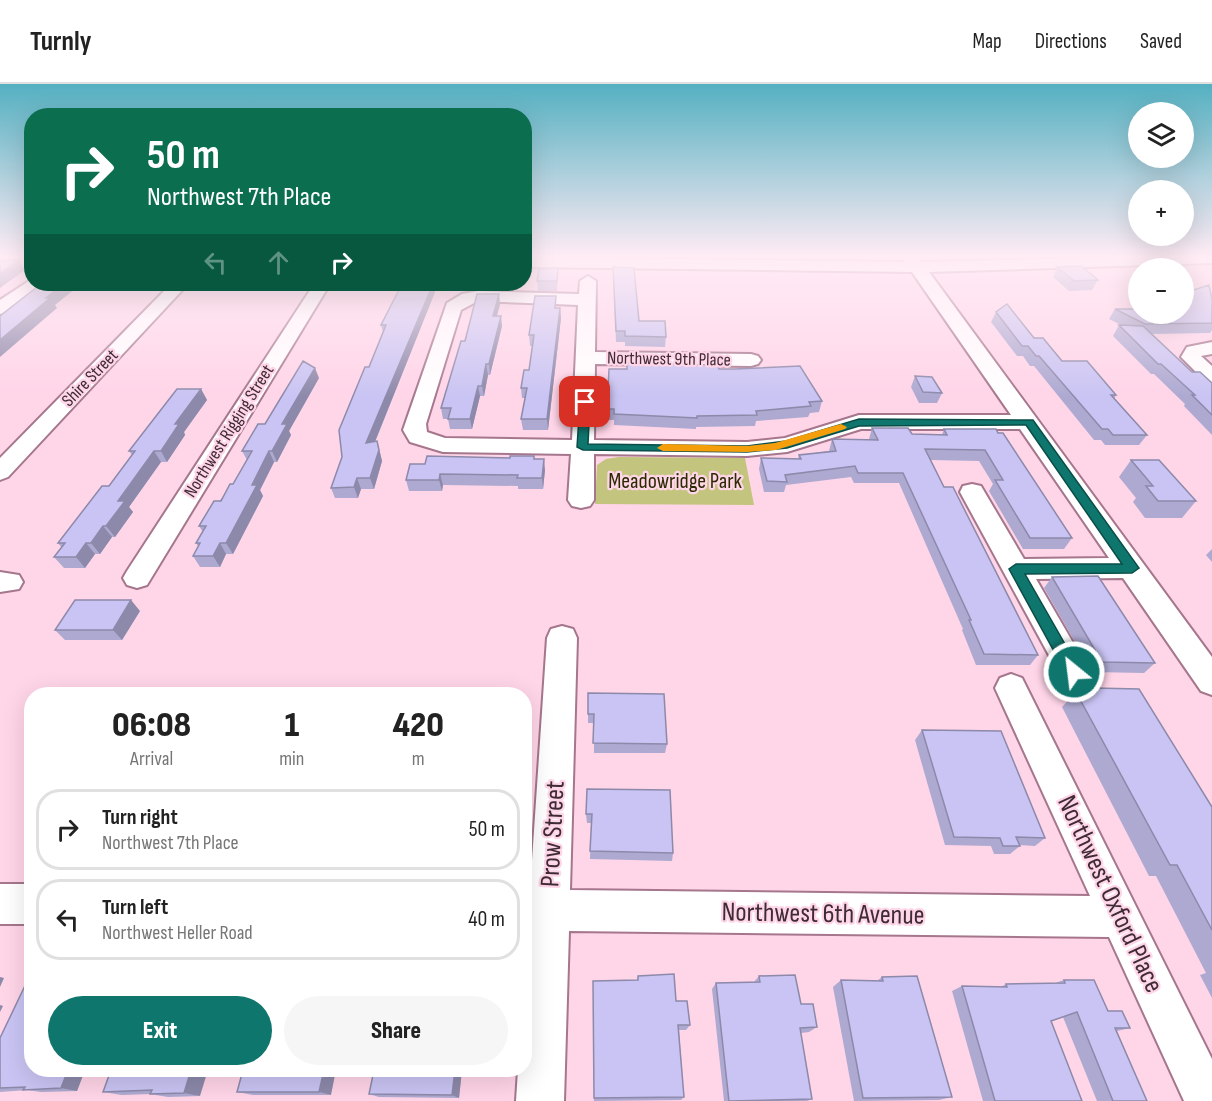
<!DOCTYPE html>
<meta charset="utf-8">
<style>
:root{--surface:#fff;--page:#f6f6f6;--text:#222;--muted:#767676;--line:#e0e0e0;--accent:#0f766e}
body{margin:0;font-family:"Sofia Sans Condensed",sans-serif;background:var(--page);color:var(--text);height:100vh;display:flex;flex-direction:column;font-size:22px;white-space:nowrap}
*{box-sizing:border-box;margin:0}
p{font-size:20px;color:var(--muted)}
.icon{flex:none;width:33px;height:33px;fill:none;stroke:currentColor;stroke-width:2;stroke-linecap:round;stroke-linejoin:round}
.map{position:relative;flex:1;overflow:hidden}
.panel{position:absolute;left:24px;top:603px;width:508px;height:390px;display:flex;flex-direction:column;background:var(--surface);border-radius:24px;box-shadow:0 6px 24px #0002}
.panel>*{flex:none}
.banner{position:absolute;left:24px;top:24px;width:508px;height:183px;border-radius:24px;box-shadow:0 6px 24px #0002;background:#0b6e4f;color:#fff;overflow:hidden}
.controls{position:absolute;left:1128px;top:18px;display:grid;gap:12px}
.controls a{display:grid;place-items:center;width:66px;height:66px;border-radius:50%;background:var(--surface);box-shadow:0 6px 24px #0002;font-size:30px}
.pin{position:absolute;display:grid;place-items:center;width:51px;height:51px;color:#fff;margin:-26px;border-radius:12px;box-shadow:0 3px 9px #0006}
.me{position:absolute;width:66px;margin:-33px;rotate:331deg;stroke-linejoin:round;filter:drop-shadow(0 0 4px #0008)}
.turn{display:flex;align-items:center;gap:21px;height:126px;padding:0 24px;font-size:27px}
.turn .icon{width:78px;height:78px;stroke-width:2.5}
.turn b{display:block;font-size:42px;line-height:51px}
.lanes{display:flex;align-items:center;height:57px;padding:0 24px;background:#0003;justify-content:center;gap:30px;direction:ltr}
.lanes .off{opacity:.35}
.eta{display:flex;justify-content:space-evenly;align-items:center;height:102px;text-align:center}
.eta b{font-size:36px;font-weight:800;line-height:42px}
.primary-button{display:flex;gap:12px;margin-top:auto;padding:12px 24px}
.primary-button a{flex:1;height:69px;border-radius:36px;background:var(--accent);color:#fff;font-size:24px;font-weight:800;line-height:69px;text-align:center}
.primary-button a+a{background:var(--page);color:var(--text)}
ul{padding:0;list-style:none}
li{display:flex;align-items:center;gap:18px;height:81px;margin:0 12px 9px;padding:0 12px;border:3px solid var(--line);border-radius:24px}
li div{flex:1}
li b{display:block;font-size:22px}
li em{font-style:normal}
header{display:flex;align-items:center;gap:36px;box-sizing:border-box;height:84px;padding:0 30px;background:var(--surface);border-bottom:2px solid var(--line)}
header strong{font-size:28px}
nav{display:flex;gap:33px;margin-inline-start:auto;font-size:21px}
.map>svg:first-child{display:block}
.green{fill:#c3c57e}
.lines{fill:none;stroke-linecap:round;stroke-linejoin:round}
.minor-casing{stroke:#a5768c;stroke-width:4}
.minor{fill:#fff;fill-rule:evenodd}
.wall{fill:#ada9d1}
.shaded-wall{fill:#8d89aa}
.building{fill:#c9c4f3;stroke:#8d89aa;stroke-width:1.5}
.route{fill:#0f766e;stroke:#0a4d48;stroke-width:1.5}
.slow{fill:#f59e0b}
.labels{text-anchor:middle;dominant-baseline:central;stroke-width:4.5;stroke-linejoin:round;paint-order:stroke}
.far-street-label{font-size:18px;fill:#3f2b35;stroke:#ffd5e8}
.park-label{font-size:22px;fill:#2b2b00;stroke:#ffd5e8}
.near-street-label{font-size:27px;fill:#3f2b35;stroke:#ffd5e8}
</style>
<header>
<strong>Turnly</strong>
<nav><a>Map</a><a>Directions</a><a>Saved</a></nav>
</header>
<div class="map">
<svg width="1212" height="1017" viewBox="0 0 1212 1017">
<rect width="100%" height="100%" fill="#ffd5e8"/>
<path class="green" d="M619,373l126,1 9,47 -159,-1 2,-39 9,-6z"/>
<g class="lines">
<g class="minor-casing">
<path id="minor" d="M902,171h14l5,7 291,-7v8l-283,9 283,385v38l-11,-4 -78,-113 -87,1 54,93 -5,9 -11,4 -11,-4 -103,-189 3,-6 9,-2 9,2 43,73 85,-1 -89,-129h-159l-74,23 -40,4 -153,-2v46l-4,6 -9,2 -9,-2 -4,-6 3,-46 -128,-2 -33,-10 -7,-12 44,-127 15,-9 16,-3 101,3 1,-13 8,-5 8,5 -1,71 156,2 7,2 3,4 -3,4 -7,2 -156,-2 -1,76 153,2 38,-4 74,-23h152l-99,-143 -387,-5v-10l380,5zM478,217l100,4 -6,135 -127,-2 -18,-6 -1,-8 35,-114z
M32,195v5h9l-2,4 -33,25 -6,1v-14z
M171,200h17l-180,193 -8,3v-22z
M314,200h16l-183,301 -10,3 -10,-3 -4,-7 4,-7z
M1212,258v12l-11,2 11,10v17l-7,-2 -24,-24 6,-10z
M0,488l19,3 4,7 -4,7 -19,3z
M562,542l11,3 4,9 -7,252 520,6 -95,-208 5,-10 11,-4 11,4 190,381v42h-28l-75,-164 -540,-6 -5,170h-48l2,-31h7v-101l3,-39h-3v-40h5l17,-252 4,-9z
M0,800h32v40h-32z"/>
</g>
<use href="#minor" class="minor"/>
</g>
<path class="wall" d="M613,183l26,54 27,16 -1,10 -40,-1v-4h-9z
M1057,183l41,13 -6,10 -23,1 -16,-14z
M558,194l-1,13h-19l-1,-10z
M482,200h24l-2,6 -21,-1z
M435,208l-60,150 5,10 2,9 -8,28h-13l-3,9h-23l-4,-10 11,-31 27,-90 14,-35 -2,-7z
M1212,215v31l-2,3 -59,1 41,38 20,11v52l-28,-29 1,-2 -31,-30h-3l-38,-38 6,-11h2l-12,-6 6,-10 69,5z
M500,220l-3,12 5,10 -12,49h-2l-4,21h-4l-8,33h-22l-2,-10h-5l-2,-11 24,-67z
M556,224h4l1,10 -13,112h-25l-2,-11 4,-21h-3l-1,-10 8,-18 3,-24h-2l-1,-11z
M996,228l38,26 28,23 54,34 -2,4 33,36 -8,10h-34l-4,-5h-7l-60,-74h-4l-7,-10h-6l-26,-34z
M719,285l103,32 -3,11 -9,1 -2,4 -52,4 -1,5 -59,1v2l-82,-4v-5h-7v-11z
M915,292l27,17 -5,10h-18l-8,-16z
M319,294l-30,53 2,4 -14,27h-3l-14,28 3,6 -30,58h-7l-6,13h-20l-7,-11 5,-10 -2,-3 7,-11 -4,-6 34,-42 14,-24 -5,-9 23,-27z
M201,305l6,11 -23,32 1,3 -18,27h-6l-32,45 4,5 -18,25h-3l-12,17h-5l-10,14h-21l-10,-11 8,-9 -4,-5 51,-57 23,-31 -3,-4z
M872,344l40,6 30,1 2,-6h52l76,109 -8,11h-41l-34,-58 4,-7 -14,-23 -48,-1 13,27 94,168 -8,10h-54l-14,-35 1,-1 -64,-146h-45l-3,-6 -65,8 -2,7h-20l-5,-23 2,-11 37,1 1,-4 30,-4 3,-12h37z
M534,375l11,11 -2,19h-25v-3l-75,-1 -1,6h-33l-3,-11z
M1131,376l65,41 -14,17h-37l-12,-16 3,-4 -17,-21z
M1212,465v13l-6,-7z
M1052,493l103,86 -11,10 -52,-1 -48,-84z
M140,527l-18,29h-57l-10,-10z
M1094,604l118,119v191l-12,-23 6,-2 -50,-97h-7l-87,-169 14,-15h13z
M664,610l3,50 -2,9h-71v-30h-6v-9z
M922,646l123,108 -10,8 -16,-1 1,1 -10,8h-16l-3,-8 -46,-1 -30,-105z
M670,706l3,63 -1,8 -82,-2 1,-36h-4l-1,-9z
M638,892l38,25 14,24 -4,5h-7l5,67 -3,3 -87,1v-3l43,-118z
M759,892l42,28 16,23 -8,5 -8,1 11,66 -5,2h-83l-12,-112 4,-6 38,-1z
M882,893l70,120 -13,3 -85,1 -21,-114 8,-7 36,1z
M1064,896l66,48 -13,3 30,70h-50l-34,-84 -12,4 31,80h-99l-31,-110 10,-5 39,1 5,-3 49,-1z
M0,954l32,32h53l-8,21 -36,1 -14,-2 -27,2z
M111,986l89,26 -32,1 -18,-3 -28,1 -19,-3z
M243,986l88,25h-78l-16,-3z
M462,986l-3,28 -80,-1 -10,-3z"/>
<path class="shaded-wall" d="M19,176l6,10 -25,18v-14z
M63,200h18l-26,21 2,3 -57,49v-17l46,-42z
M433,200l2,8 -65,162 -4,-11z
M499,210l1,10 -6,22 -1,-10z
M560,224l1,10 -13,112 -1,-11z
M501,232l1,10 -12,49 -1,-11z
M486,280l2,11 -4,21 -2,-10z
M315,284l4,10 -30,53 2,4 -14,27 -5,-11 10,-27z
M478,302l2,10 -8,33 -2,-10z
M201,305l6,11 -23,32 1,3 -18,27 -6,-11 14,-27z
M377,357l5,20 -8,28 -4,-11z
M154,367l7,11 -32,45 4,5 -18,25 -9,-11 12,-25z
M269,367l5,11 -14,28 3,6 -30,58 -7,-11 26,-58z
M544,375l1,11 -2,19 -1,-11z
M440,390l3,11 -1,6 -3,-11z
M357,394l4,11 -3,9 -4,-11z
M103,442l9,11 -12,17 -9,-11z
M86,459l9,11 -10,14 -9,-11z
M220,459l6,11 -6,13 -7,-11z
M131,516l9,11 -18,29 -9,-10z
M0,893l4,1 -4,9z
M0,921l3,1 -3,6z
M68,986h17l-8,21 -16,-3z
M191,986h17l-8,26 -16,-3z
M324,986h12l-5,25 -12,-3z
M455,986h7l-3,28 -7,-3z"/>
<path class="building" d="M19,176l-19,14v-13z
M1081,182l17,14 -24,1 -17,-14z
M613,183l21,1 5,53h26l1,16 -41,-1v-5h-9z
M558,184l-1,13h-20l2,-12z
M41,200h22l-17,14h4l-50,42v-24z
M402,200h31l-67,159 11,-2 2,9 -9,28h-13l-3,9 -23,1 11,-31 -3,-27 26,-63h4l17,-42h-5z
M1209,201l3,14v24l-67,1 -30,-15h23v5h46v-21z
M477,210h22l-6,22h8l-12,48h-3l-4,22h-4l-8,33h-22l3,-11h-10l20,-67h4z
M535,212h21l-1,12h5l-13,111h-26l6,-31h-6l3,-18h5l5,-35h-5z
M1007,220l27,34h9l19,23h25l29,34h-5l36,40h-34l-5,-6h-6l-63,-73h-3l-8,-10h-6l-26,-34z
M1119,241l24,1 49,46h8l12,11v32l-20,-20h3l-34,-31h-3z
M303,277l12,7 -33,56h5l-15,27h-3l-17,34h5l-31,58h-6l-7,13h-20l7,-13h-4l10,-17h-7l15,-25h7l9,-17h3l19,-33h-10l16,-27h7z
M627,279l91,2 1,4h16l65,-3 22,35 -13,1 2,4 -55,5 1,4 -60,1v2l-83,-4v-5h-7l2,-40h18z
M915,292l17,1 10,16 -19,-1z
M177,305h24l-26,35h4l-18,27h-7l-36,50h7l-19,25h-3l-12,17h-5l-10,14h-22l11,-14h-7l44,-57h7l26,-35h-6z
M872,344h36l4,6 35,1 -3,-6h52l2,4h5l69,105h-42l-35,-58h8l-18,-30 -60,-1 19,38h9l85,168 -54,-1 -15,-34h2l-68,-147h-45l-3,-7 -70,9 2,7 -20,-1 -6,-23 40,1 -2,-4 37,-4 -4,-12 46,1z
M427,372l83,2v-2h24v3h10l-2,19h-25l1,-3 -78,-1 -1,6h-33l4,-16h15z
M1131,376h28l37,41h-38l-12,-15h7z
M1098,492l57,87 -53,-1 -50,-85z
M75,516h56l-18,30h-58z
M1094,604l45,1 73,118v123l-35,-65h-7l-94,-173h20z
M430,607l81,1v2h-82z
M588,609l76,1 3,50 -74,-1 1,-29h-6z
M922,646l79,1 44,107 -29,-1 4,9h-17l-3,-8 -46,-1z
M587,705l83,1 3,63 -83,-2 2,-37h-6z
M32,887v99h36l-7,18 -38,2 2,-3 -25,1v-50z
M674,890l2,27h11l3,24h-12l6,72 -90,1 -1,-117 45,-1v-4z
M795,891l6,29h12l4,23 -17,1 12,71 -83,2 -13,-118 44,-1 -1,-6z
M917,892l35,121 -89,1 -22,-118 42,1 -1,-4z
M1064,896h30l14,31h14l8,17h-15l32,73h-34l-36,-89 -26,9 31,80h-87l-33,-115 45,1 -1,-3 59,-1z
M111,986h80l-7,23 -34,1 2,-4 -49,2z
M243,986h81l-5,22h-82z
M374,986h81l-3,25 -83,-1z"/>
<linearGradient id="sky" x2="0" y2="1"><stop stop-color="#54b0c1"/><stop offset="0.55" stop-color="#ffecf5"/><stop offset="1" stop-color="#ffecf5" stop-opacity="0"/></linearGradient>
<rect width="1212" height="313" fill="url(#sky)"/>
<path class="route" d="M585,315l5,3 -2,42 159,2 39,-5 73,-22 174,1 106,148 -7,5 -107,1 56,98 -2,5 -5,2 -6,-2 -59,-108 7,-5h106l-96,-139 -167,1 -72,22 -40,4 -164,-2 -6,-3 3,-45z"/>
<path class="slow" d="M841,340l6,3 -2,2 -69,21 -29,2 -84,-1 -6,-3 6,-4 84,2 28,-3z"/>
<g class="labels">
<g class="far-street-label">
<text transform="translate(669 275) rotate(1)">Northwest 9th Place</text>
<text transform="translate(90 294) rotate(-46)">Shire Street</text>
<text transform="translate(229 347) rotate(-58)">Northwest Rigging Street</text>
</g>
<g class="park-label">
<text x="675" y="397">Meadowridge Park</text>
</g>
<g class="near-street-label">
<text transform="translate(553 750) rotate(-87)">Prow Street</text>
<text transform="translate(1110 810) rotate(65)">Northwest Oxford Place</text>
<text transform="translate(823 830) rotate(1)">Northwest 6th Avenue</text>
</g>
</g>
</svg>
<div class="controls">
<a><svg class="icon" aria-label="layers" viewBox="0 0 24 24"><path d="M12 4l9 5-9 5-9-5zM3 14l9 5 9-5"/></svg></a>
<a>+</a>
<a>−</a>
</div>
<div class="pin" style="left:585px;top:318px;background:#d93025"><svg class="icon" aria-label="arrive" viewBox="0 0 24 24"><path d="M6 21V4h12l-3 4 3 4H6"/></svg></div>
<svg class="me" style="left:1074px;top:588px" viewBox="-20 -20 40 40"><circle r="17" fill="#0f766e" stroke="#fff" stroke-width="3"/><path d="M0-11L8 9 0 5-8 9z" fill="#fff"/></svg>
<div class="banner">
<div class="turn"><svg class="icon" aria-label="right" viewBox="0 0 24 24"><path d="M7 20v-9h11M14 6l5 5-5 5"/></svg><div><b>50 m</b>Northwest 7th Place</div></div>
<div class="lanes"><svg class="icon off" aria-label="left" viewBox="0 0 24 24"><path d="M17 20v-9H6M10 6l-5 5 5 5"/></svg><svg class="icon off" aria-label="ahead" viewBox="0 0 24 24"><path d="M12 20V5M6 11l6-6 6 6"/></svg><svg class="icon" aria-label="right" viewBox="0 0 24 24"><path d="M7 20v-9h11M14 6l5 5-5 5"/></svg></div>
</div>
<section class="panel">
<div class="eta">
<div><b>06:08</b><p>Arrival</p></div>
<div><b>1</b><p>min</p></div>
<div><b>420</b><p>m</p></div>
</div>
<ul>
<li><svg class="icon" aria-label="right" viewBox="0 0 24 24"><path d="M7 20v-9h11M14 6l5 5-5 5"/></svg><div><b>Turn right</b><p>Northwest 7th Place</p></div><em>50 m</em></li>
<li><svg class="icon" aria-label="left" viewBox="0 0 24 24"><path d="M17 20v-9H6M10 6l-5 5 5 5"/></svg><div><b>Turn left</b><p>Northwest Heller Road</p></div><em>40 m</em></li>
</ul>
<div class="primary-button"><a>Exit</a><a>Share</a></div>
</section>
</div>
